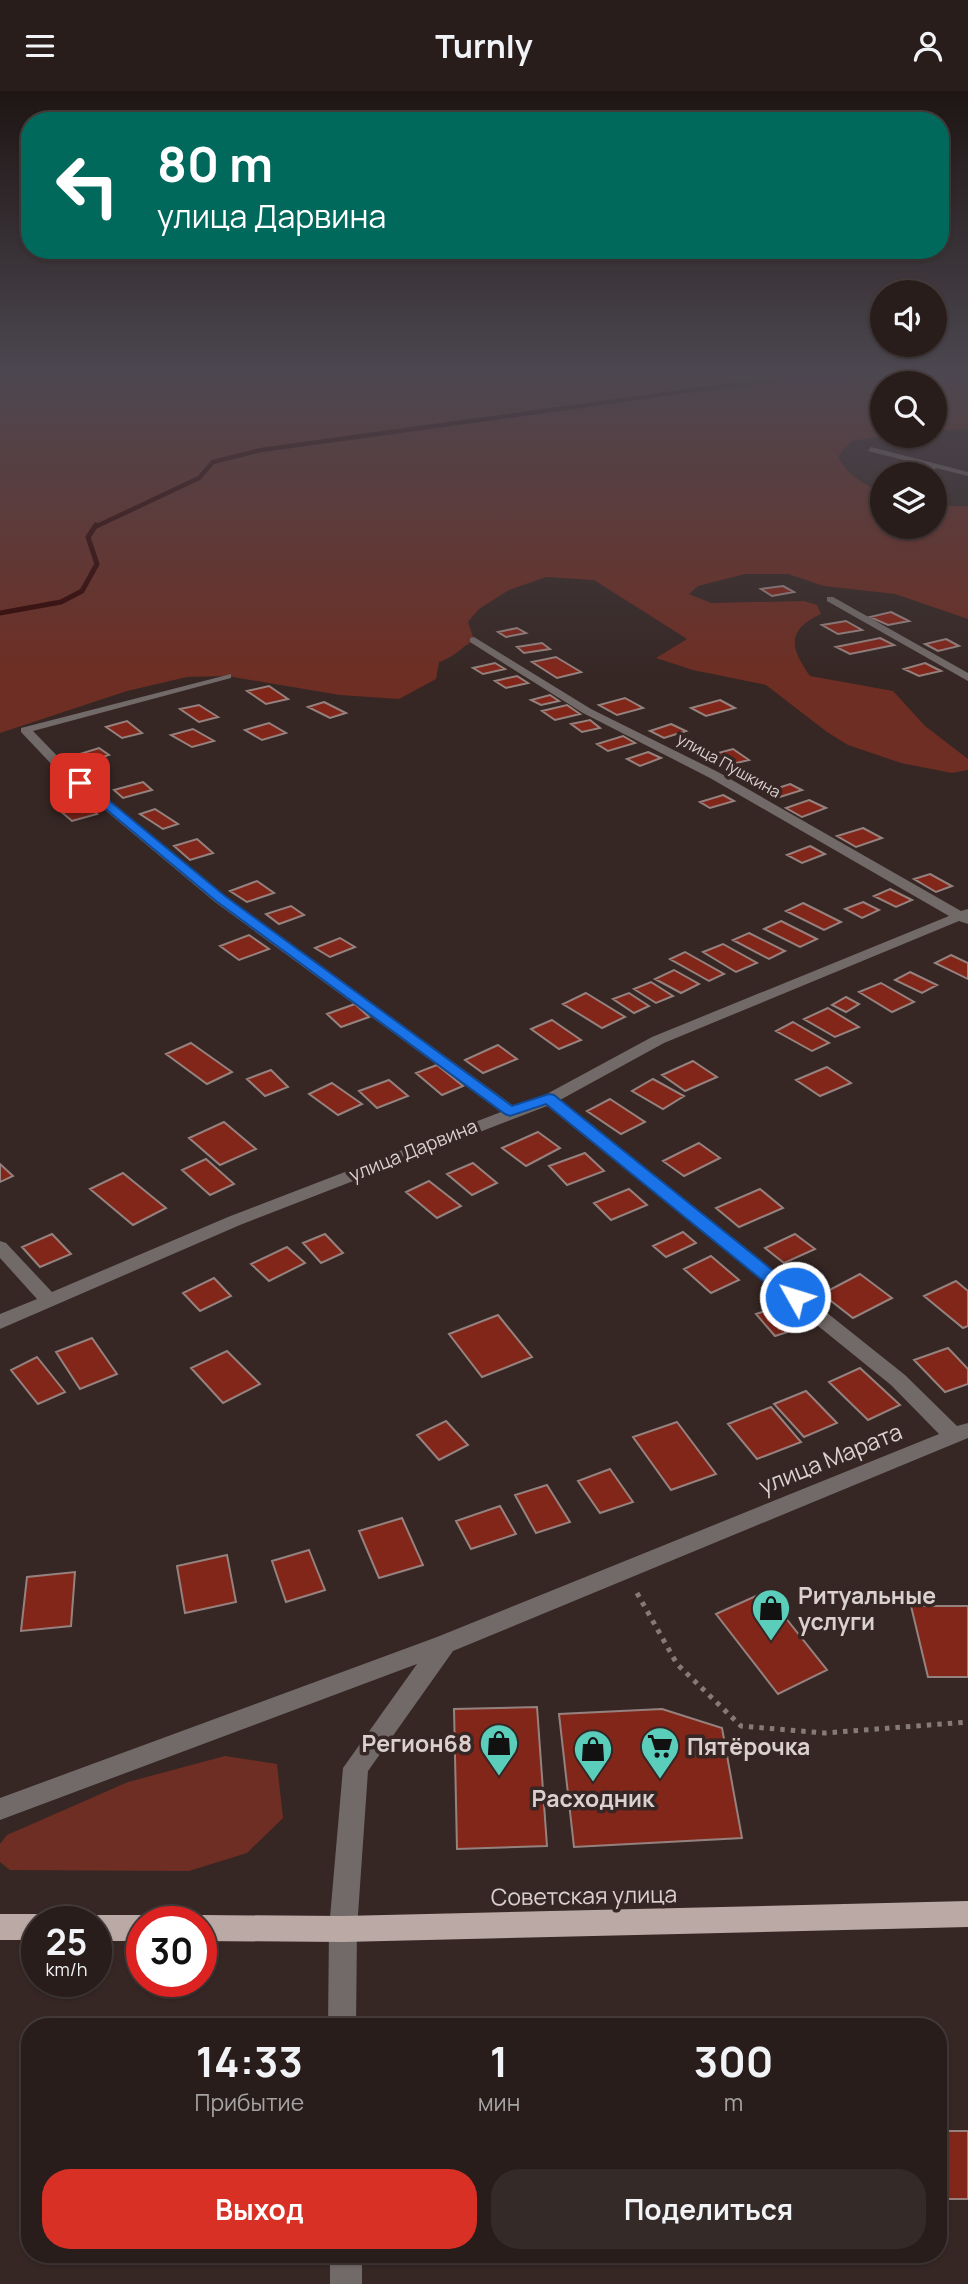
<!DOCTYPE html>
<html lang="ru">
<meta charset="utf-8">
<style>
:root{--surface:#281d1b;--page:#342a28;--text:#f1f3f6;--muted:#a5a2a3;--line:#443b3a;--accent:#d93025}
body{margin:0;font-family:Manrope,sans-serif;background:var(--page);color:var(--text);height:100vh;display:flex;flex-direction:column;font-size:26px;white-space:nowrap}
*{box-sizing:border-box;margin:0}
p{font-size:23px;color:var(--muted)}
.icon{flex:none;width:38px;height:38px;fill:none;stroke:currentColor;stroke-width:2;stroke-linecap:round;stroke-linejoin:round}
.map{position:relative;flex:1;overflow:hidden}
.drawer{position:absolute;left:21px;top:1927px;width:926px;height:245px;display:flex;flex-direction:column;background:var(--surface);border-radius:28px;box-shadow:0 2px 5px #0004,0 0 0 2px var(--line)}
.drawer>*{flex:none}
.hud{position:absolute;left:21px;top:21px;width:928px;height:147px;border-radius:28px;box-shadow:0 2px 5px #0004,0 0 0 2px var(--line);background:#00695c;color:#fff;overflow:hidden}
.fabs{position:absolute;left:870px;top:189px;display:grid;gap:14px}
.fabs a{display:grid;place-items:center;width:77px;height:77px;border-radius:50%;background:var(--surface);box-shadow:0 2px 5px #0004,0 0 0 2px var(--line);font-size:35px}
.speed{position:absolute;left:21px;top:1815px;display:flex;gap:14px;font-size:35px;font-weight:700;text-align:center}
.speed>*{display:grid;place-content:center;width:91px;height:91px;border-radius:50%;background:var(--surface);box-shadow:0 2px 5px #0004,0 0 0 2px var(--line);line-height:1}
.speed small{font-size:18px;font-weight:400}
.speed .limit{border:10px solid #d22;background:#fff;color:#111}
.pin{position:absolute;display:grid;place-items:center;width:60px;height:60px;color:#fff;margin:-30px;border-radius:14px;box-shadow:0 4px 10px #0006}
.me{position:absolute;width:77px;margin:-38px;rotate:309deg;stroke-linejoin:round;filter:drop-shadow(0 0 5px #0008)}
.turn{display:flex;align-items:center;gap:24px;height:147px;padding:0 21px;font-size:32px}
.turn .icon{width:91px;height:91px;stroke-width:2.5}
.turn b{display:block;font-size:49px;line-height:60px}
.eta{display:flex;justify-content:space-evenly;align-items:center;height:119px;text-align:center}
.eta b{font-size:42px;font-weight:700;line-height:49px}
.action{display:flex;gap:14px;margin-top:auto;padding:14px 21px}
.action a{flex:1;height:80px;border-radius:28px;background:var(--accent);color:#fff;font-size:28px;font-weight:700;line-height:80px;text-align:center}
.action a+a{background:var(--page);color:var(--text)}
header{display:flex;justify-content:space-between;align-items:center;height:91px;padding:0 21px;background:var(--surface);font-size:32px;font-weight:700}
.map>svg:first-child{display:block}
.green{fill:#6e2e23}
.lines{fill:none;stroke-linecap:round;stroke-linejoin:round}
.stream-far1{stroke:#360502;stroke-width:4.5}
.stream{stroke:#360502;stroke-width:5}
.building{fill:#83261a;stroke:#95827f;stroke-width:2}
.path{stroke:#867a77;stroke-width:5;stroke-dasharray:4.5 6;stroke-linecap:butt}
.minor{fill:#726a68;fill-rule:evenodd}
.major{fill:#baa9a5;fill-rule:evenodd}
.route{fill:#1a73e8;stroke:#114b97;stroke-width:2}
.labels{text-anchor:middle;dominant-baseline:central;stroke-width:7;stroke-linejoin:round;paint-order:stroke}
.far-street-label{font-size:16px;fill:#dad0ce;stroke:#362724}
.street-label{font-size:19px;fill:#dad0ce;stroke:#362724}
.near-street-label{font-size:23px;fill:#dad0ce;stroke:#362724}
.near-poi-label{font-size:23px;font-weight:bold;fill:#dad0ce;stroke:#362724;text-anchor:start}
</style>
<header><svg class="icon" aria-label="menu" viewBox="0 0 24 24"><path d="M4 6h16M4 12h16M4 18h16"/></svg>Turnly<svg class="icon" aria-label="person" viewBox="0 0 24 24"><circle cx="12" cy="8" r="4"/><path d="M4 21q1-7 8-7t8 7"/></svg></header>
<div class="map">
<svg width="968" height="2193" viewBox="0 0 968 2193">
<rect width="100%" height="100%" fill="#362724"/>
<path class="green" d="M0,281h968v57l-33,2 -1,-48h-52l1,53 -31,5 -14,15c9,20 26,27 44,37v34h52l1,-21h33v113l-73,-25 -71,-8 -36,-12h-43l-47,12 -9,8 22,9 93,-2 13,4 4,9c-35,16 -31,34 -11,62l83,15 32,35 43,33v11l-16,3 -51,-10 -53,-18 -21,-13 -61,-47 -73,-15 -37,-12 31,-19 -93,-59 -48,-3 -37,13 -30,19 -11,13 6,18c-13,8 -20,17 -35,22l-3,17 -37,20 -59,-4 -113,-19 -40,1 -60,14 -127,42z
M225,1665l52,8 6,54 -36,35 -58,18 -179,-1 -10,-8v-18l7,-9 121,-53z"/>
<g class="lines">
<path class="stream-far1" d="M95,436l104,-49 14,-16 48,-12c121,-17 242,-33 363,-50 113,-16 230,-34 344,-24"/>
<path class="stream" d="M0,522l61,-11 21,-11 15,-27 -9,-27 8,-12"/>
</g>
<path class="building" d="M921,374l13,3 -18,6 -14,-4z
M783,495l11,6 -22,4 -11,-7z
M891,521l18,9 -21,4 -18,-8z
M846,530l16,9 -24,4 -16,-9z
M517,537l9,5 -20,4 -8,-5z
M880,547l14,7 -44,9 -14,-7z
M946,548l13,7 -21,5 -13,-7z
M542,552l8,6 -26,4 -7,-6z
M556,566l25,15 -24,6 -25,-16z
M495,572l10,6 -22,5 -10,-6z
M925,572l16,8 -22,5 -15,-7z
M517,585l11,7 -22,5 -11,-7z
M269,595l19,13 -22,5 -19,-13z
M550,604l9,6 -18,4 -10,-5z
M625,607l18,10 -26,7 -18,-10z
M720,609l15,8 -29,8 -15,-8z
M324,611l22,11 -16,5 -22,-11z
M199,614l19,12 -19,5 -19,-13z
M567,614l13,9 -25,6 -13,-9z
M590,629l10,8 -18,4 -11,-8z
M127,630l15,12 -20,5 -16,-11z
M269,632l17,10 -24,7 -17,-10z
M671,633l15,7 -22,7 -14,-7z
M193,638l21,12 -22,6 -21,-12z
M623,645l12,7 -27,8 -11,-7z
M99,657l10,7 -29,9 -10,-7z
M733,658l16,11 -30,7 -16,-10z
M648,661l13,6 -21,8 -13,-7z
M143,691l9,8 -29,8 -9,-8z
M790,693l12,6 -22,7 -11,-6z
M723,704l11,6 -24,7 -10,-6z
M809,709l17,8 -24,9 -16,-9z
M83,711l14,12 -25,7 -14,-12z
M155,718l23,15 -15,5 -23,-15z
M863,737l19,10 -26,9 -19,-11z
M197,748l16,14 -23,7 -16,-14z
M810,755l15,8 -23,9 -15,-8z
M930,783l22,12 -16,6 -22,-13z
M257,790l17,12 -27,9 -17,-11z
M890,798l22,11 -16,7 -22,-11z
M863,811l16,8 -17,8 -17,-9z
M803,812l38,19 -17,8 -38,-19z
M291,815l13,9 -25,9 -13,-10z
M781,830l36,18 -17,8 -36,-18z
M749,842l36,18 -16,8 -36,-19z
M249,844l20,14 -30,11 -19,-14z
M340,847l15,9 -25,10 -15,-9z
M723,853l34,19 -21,9 -33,-20z
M685,861l39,22 -15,7 -39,-22z
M951,864l17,8v16l-33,-16z
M674,879l25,14 -18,9 -26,-14z
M910,881l27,13 -15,8 -27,-13z
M651,891l22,14 -17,7 -22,-14z
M881,892l33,19 -22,10 -33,-20z
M586,902l39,24 -23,11 -39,-24z
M629,902l20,13 -15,7 -21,-14z
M846,906l13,7 -13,8 -14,-7z
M355,913l14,13 -28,10 -14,-13z
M828,917l31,19 -24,10 -31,-18z
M552,929l29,20 -22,9 -28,-20z
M793,931l36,21 -17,8 -36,-20z
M191,952l41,29 -25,12 -41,-30z
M498,954l19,14 -34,14 -18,-13z
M693,970l24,16 -32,14 -23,-16z
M437,974l26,21 -21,9 -26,-22z
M827,976l24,16 -31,13 -24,-16z
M271,979l17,17 -23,9 -18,-17z
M653,988l31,17 -21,13 -31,-18z
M389,989l19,16 -31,12 -18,-17z
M332,992l30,21 -24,11 -29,-21z
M610,1008l35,23 -24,12 -34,-23z
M224,1031l32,27 -36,16 -31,-27z
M538,1041l22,16 -34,18 -24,-18z
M699,1052l21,15 -36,18 -21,-15z
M585,1062l19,18 -37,14 -18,-19z
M206,1068l28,25 -24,11 -28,-25z
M473,1072l24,20 -25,12 -25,-21z
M0,1073l13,12 -13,6z
M123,1082l43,35 -33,17 -43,-36z
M429,1090l32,25 -24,12 -31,-26z
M629,1098l18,16 -36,15 -17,-17z
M760,1098l23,19 -44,19 -23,-19z
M683,1141l13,11 -30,14 -13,-11z
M52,1143l19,20 -31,13 -18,-20z
M325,1143l18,19 -22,10 -18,-20z
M795,1143l20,15 -31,14 -19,-15z
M287,1156l18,16 -36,18 -18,-17z
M711,1165l28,24 -28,13 -27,-24z
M860,1183l32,24 -39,20 -31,-24z
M214,1187l17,18 -31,15 -17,-18z
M956,1190l12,10v35l-5,2 -39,-32z
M787,1213l19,22 -31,10 -19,-22z
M498,1224l34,42 -50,20 -33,-43z
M92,1247l25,36 -37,15 -24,-37z
M948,1257l20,21v15l-23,8 -31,-32z
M227,1260l33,33 -37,19 -32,-35z
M37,1266l28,35 -27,12 -27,-34z
M860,1277l40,37 -32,15 -39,-38z
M806,1300l31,32 -33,14 -30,-33z
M771,1316l30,35 -44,17 -29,-35z
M446,1330l22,24 -29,15 -22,-25z
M677,1331l39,52 -45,16 -38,-53z
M610,1378l23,33 -33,11 -22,-32z
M547,1394l23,37 -34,11 -21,-38z
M500,1415l16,28 -45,15 -15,-28z
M402,1427l21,47 -44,13 -20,-47z
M309,1459l16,40 -39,12 -14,-41z
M227,1464l9,47 -51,11 -8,-47z
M75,1481l-4,54 -50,5 6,-54z
M765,1501l62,78 -49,24 -62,-80z
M911,1515h57v71h-40z
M537,1616l10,139 -90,3 -3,-140z
M662,1618l60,19 20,110 -168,9 -15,-133z
M938,2040h30v68h-30z"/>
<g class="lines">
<path class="path" d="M637,1502l40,71 64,62 84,7 143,-11"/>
<path class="minor" d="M871,356l97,25v4l-100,-25z
M827,506h6l135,76v8l-141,-80z
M474,546l117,72 127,63 243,139 7,-2v15l-9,-3 -295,122 -104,57 345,275 52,51 11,-3v15l-515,213 -85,120 -11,158 -1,98h-28l1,-98 14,-161 74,-104 -417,156v-22l437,-161 502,-203 -48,-49 -344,-279 -307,119 -240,104v-15l37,-15 -37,-41v-17l6,2 46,49 176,-75 273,-105 -286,-210 -159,-133 -35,-37v-4l210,-54v4l-198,53 31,32 161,133 290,211 28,-11 109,-59 297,-121 -239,-138 -127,-65 -113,-71v-4z
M330,2163h32v30h-32z"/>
<path class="major" d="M968,1810v26l-625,15 -142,-1v-20h-11l11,-6 142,1z
M0,1823h37l11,7h-11v19h-37z
M96,1824h46l11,6h-11v20h-46v-20h-11z"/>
</g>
<linearGradient id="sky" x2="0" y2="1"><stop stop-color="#1e1514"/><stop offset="0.48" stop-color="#4c4750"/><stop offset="1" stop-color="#4c4750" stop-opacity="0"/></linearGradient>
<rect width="968" height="588" fill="url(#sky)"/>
<path class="route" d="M77,689h7l141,116 287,210 37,-12 5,1 247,198 3,4 -3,5h-12l-243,-198 -36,12 -5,-2 -289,-213 -139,-116z"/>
<defs>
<g id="shop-pin" transform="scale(2.0125)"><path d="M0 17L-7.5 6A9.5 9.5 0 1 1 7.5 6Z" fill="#5bcebb" stroke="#362724"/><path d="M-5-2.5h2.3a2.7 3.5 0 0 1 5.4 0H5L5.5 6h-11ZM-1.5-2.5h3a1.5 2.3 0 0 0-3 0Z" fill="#111"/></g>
<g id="supermarket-pin" transform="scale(2.0125)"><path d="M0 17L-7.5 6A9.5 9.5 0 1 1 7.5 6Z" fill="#5bcebb" stroke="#362724"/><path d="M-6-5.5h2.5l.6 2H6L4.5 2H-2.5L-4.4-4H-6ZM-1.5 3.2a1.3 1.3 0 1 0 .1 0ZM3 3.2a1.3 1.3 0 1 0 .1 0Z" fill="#111"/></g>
</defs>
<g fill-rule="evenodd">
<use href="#shop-pin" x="771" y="1517"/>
<use href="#shop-pin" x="499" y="1652"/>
<use href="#supermarket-pin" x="660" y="1655"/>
<use href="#shop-pin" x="593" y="1658"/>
</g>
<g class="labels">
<g class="far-street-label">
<text transform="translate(729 674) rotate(29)">улица Пушкина</text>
</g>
<g class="street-label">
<text transform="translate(413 1059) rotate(-22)">улица Дарвина</text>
</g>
<g class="near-street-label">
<text transform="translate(830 1367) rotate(-22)">улица Марата</text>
<text transform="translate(584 1804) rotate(-1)">Советская улица</text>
</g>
<g class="near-poi-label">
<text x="798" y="1504">Ритуальные<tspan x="798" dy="26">услуги</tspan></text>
<text x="472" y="1652" text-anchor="end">Регион68</text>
<text x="687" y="1655">Пятёрочка</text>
<text x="593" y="1707" text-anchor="middle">Расходник</text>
</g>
</g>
</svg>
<div class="fabs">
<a><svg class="icon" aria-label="sound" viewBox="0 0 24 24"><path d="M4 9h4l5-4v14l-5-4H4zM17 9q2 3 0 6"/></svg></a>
<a><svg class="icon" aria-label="search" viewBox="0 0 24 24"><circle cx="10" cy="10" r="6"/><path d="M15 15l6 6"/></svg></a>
<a><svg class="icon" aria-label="layers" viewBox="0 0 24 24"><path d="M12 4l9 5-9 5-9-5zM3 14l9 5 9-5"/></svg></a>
</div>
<div class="speed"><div>25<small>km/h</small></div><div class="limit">30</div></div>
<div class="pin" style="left:80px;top:692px;background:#d93025"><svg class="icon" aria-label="arrive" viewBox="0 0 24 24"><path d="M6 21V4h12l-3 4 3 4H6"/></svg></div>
<svg class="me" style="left:795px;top:1206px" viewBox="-20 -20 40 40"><circle r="17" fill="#1a73e8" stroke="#fff" stroke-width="3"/><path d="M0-11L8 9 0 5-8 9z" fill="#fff"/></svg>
<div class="hud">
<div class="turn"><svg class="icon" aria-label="left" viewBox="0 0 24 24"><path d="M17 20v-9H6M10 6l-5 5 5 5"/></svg><div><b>80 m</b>улица Дарвина</div></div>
</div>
<section class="drawer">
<div class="eta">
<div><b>14:33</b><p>Прибытие</p></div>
<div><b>1</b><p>мин</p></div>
<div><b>300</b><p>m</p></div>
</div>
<div class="action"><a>Выход</a><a>Поделиться</a></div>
</section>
</div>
